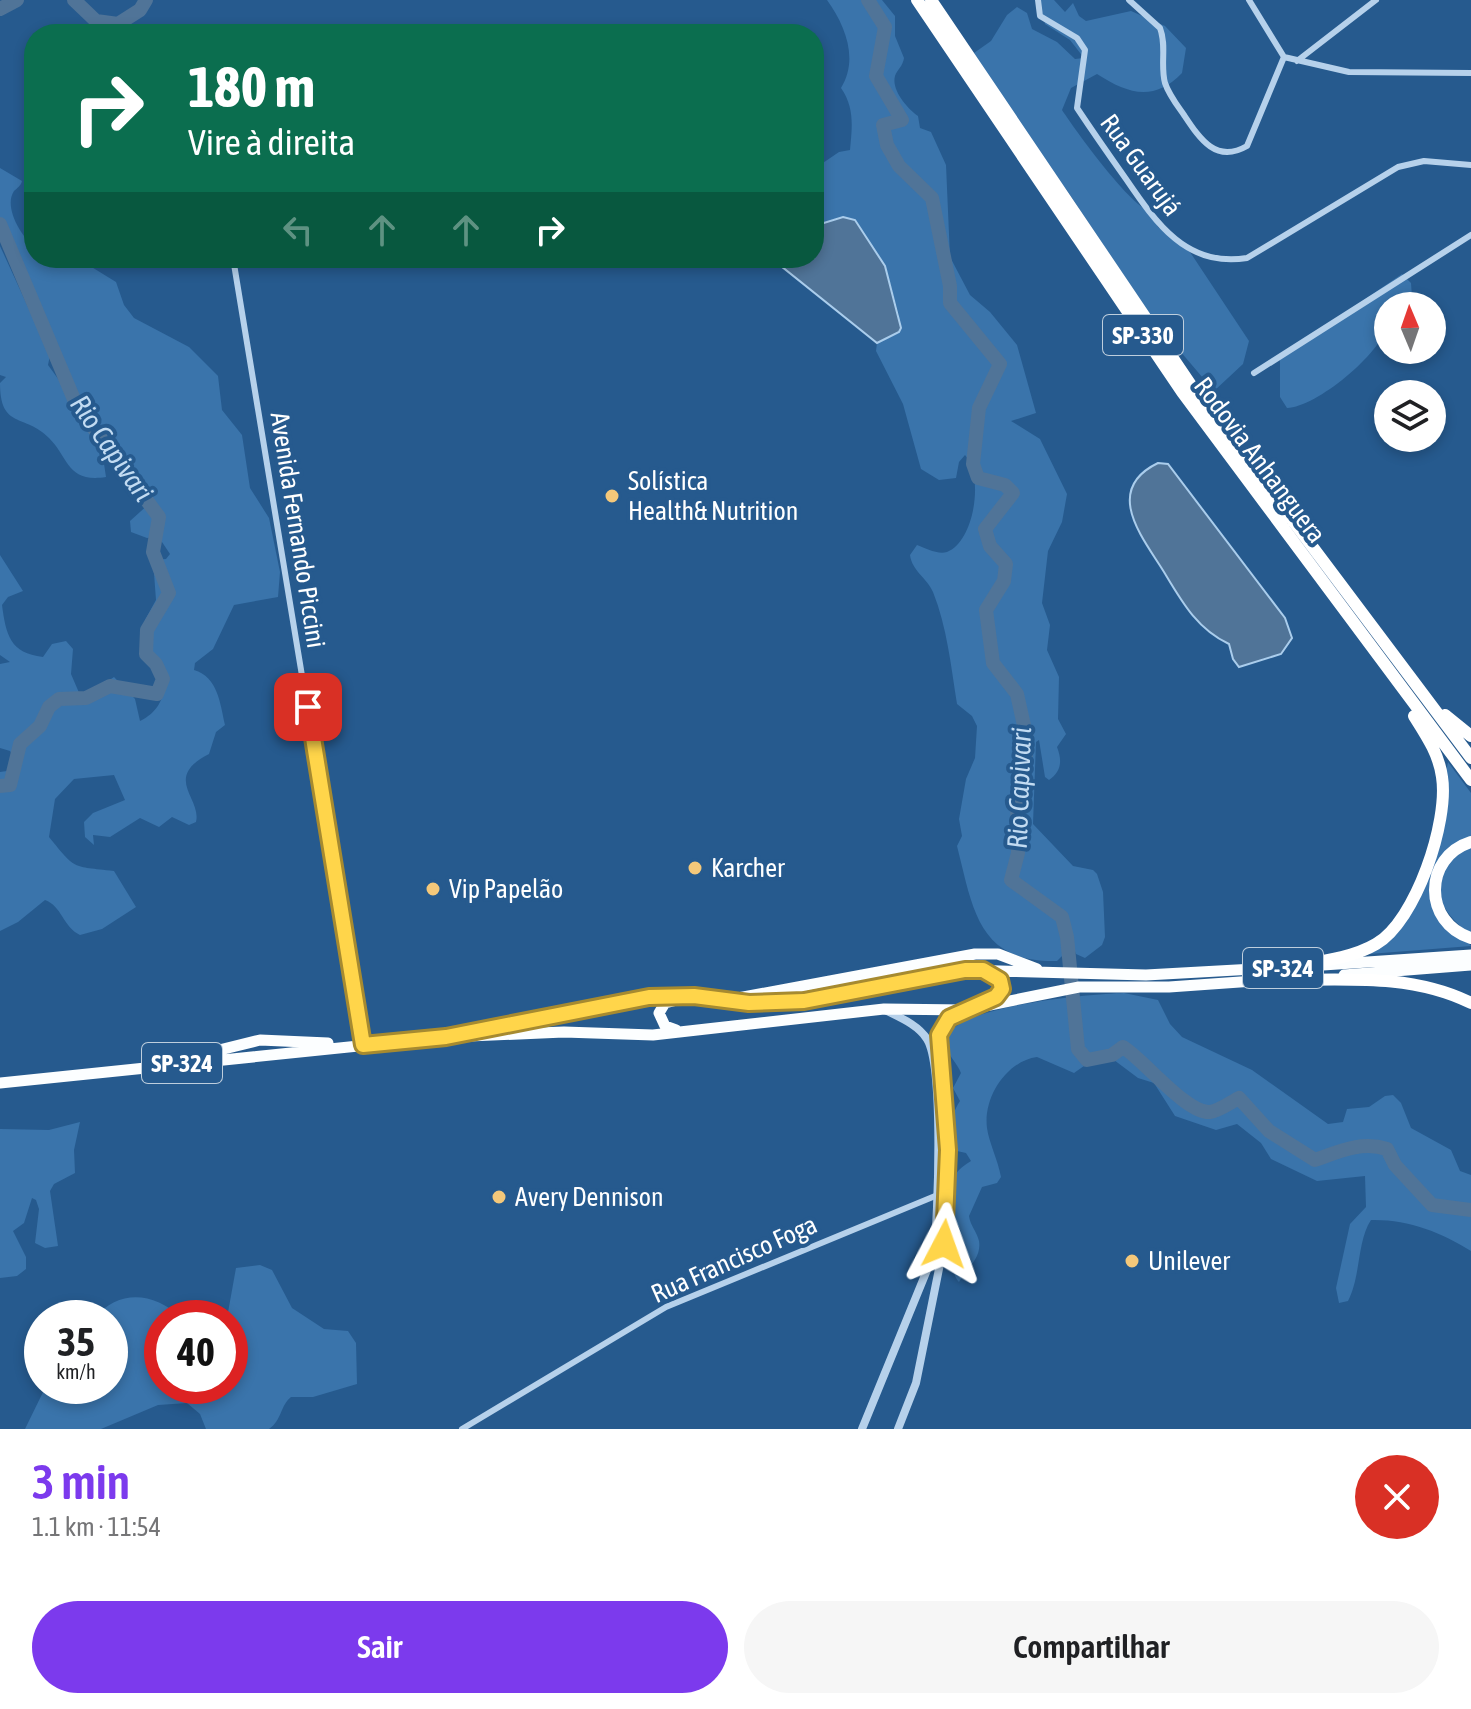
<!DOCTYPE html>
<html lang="pt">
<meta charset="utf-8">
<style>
:root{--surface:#fff;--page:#f6f6f6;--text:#202124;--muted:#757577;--accent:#7c3aed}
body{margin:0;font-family:"Asap Condensed",sans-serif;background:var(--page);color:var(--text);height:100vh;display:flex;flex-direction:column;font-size:30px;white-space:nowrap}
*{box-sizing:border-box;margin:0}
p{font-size:26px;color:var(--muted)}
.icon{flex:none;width:44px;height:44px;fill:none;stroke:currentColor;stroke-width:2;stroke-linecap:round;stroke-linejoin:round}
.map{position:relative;height:1429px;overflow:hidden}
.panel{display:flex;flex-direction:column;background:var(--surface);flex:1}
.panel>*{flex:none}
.hud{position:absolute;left:24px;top:24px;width:800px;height:244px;border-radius:32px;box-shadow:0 4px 12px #0003;background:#0b6e4f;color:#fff;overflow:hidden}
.needle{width:52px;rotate:358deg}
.controls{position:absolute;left:1374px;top:292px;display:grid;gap:16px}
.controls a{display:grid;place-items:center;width:72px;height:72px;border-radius:50%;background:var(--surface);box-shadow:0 4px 12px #0003;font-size:40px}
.speed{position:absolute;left:24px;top:1300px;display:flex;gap:16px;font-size:40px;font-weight:700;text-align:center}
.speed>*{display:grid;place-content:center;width:104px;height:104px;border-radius:50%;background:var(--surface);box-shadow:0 4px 12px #0003;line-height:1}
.speed small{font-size:20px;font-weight:400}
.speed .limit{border:12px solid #d22;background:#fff;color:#111}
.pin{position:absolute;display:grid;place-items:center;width:68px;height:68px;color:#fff;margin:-34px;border-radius:16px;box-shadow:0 4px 12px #0006}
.me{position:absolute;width:88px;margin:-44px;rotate:4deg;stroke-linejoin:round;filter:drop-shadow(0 0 6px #0008)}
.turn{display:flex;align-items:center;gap:28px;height:168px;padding:0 32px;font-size:36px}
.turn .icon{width:104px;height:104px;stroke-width:2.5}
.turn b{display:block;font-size:56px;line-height:68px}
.lanes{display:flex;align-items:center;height:76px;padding:0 32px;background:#0003;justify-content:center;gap:40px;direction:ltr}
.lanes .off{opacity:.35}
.round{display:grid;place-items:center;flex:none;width:84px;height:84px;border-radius:42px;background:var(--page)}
.overview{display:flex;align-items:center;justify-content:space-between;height:136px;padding:0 32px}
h1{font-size:48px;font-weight:600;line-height:60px;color:var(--accent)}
.cta{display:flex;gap:16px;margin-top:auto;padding:16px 32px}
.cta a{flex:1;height:92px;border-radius:48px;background:var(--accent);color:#fff;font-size:32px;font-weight:600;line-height:92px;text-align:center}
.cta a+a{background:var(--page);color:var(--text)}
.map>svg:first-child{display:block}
.green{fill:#3a74ab}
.water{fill:#507498;stroke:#aacdec;stroke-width:2}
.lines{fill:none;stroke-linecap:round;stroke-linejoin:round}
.river{stroke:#507498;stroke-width:14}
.minor{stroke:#b6d1eb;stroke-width:6}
.tertiary{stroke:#b6d1eb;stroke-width:8}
.trunk{stroke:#fcfeff;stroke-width:11}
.motorway{stroke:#fff;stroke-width:12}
.route-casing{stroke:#a68a30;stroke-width:20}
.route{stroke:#ffd54a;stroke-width:14}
.poi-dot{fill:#f4c87a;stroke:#265a8e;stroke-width:3}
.labels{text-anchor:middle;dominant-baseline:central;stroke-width:8;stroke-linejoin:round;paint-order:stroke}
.shield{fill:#265a8e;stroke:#becedd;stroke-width:2}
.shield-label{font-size:24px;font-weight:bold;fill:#fff}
.street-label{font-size:26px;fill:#fff;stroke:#265a8e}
.poi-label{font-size:26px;fill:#fff;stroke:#265a8e;text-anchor:start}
.water-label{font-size:28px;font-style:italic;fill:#c2dbf2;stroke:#265a8e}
</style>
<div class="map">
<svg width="1471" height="1429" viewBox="0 0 1471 1429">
<rect width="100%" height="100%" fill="#265a8e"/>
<path class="green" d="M827,0h55l13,16v20l9,22c-1,8 -7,12 -9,18 -4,14 13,33 23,40l2,12 11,4 15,33 4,92 20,38 20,17 27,33 19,68 -25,8 29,18 27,55 -5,28 -14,29 -6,52 8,22 -3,25 12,27 -1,42 8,15 -9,13c5,13 5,24 -8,33l-4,-3 -6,-37 -3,2 -3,82 40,42 20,4 4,4 6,18 2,45 -3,8 -17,13 -9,-4 -7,-15 -2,12 -10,10c-79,2 -84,-52 -100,-115l5,-10 -3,-17 7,-40 9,-21 2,-32 -5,-10 -15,-12c-6,-38 -10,-77 -24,-112 -6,-14 -21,-21 -23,-37l7,-10c8,3 21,10 30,7 28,-11 37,-77 18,-97l-6,7 -3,16 -17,2 -18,-11 -18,-65 -27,-53 1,-8 22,-10v-18l-14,-49 -30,-46 -12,-3 -29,9v-57l25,-17 11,-2c2,-22 5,-42 -9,-62 18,-29 4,-63 -14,-88z
M1039,0h15l11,12 8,-9 6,13 7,5 45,-10 34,15 21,22 -4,25c-28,29 -54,21 -85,1l-26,14 -9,22c14,21 69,98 91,103l5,14 32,25 59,89 -6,23 -29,27 -34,-40 -7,-2 -107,-160 -30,-38 -62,-98 17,-12 16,-26 10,-8 10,6 5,16 25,13 18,17 9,-1 -14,-18 -25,-16z
M0,168l22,13c-1,5 -5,7 -8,10 -11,16 8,47 20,55v12h43l39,24 8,23 10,13 55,29 29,29 4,34 20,25 8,53 19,30 11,54 -2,25 -44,8 -21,44 -18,14 -1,7c24,7 26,33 31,55l-9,7 -7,22c-47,24 -7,44 -13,68l-7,3 -17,-8 -13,10 -19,-9 -30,19 -17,-2 1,10 -9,-8 -1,-15 9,-9 32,-13 -11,-25 -40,4 -19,20 -6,38c27,33 22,29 65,34l22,36 -34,22 -22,6c-17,-8 -18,-29 -35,-35l-27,22 -18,9v-159l14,-2 2,-8 -6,-11 -10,-3v-84l10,-2 -10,-7v-100l23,36 -15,6 -6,8c4,30 8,48 41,52l9,-13 14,-3 7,8 -2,25 9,21 10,-2 24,-16 21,22 5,22c17,-8 24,-22 26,-41l-24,-34 3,-26 11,-20 -3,-40 13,-1 4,-5 -12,-18 -11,2 -16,-6 -1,-11 20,-18 -1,-13 -28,-20 -20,-26 5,33c-39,6 -37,-19 -57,-39 -24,-25 -49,-8 -49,-55l6,-6 -6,-2v-129l50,109 -2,10 16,22 -26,-79 -38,-77z
M1402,274l9,9 1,14 -6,9h-18c0,5 2,14 0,19 -8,29 -71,82 -101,83l-7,-11v-40z
M1448,762l23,31v43l-22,11 -18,50 40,49 -102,8 33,-26 18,-32z
M1471,845v89c-24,-15 -46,-47 -22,-75 5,-5 15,-10 22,-14z
M1124,993l34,7 12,24 12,13 70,33 76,54 15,-2 4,-13 22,-2 16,-11 8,-1 8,8 10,25 40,22 9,21 11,4v76c-30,-19 -64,-32 -100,-31 -14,21 -10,56 -23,81l-9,2 -3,-15 14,-64 16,-17 -1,-31 -48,5 -46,-22 -10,-16 -24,-19 -21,6 -41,-14 -21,-33 -16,-5 -24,-18 -23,1 -17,12 -37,-16c-30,4 -54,40 -50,71 2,15 11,32 14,49l-4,6 -15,4 -13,29c1,9 8,16 10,25 3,17 -13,28 -20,41 -14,-13 -12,-87 -5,-105 4,-8 11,-12 17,-16l-5,-8 -9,-2c-7,-19 -8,-33 3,-50l-7,-13 8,-15c-4,-11 -18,-22 -15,-34 9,-34 146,-45 178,-46z
M80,1122l-6,28 1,23 -21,11 -4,7 8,55 -13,2 -10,-5 4,-34 -3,-9 -4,-2 -8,25 -11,8 13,26v12l-9,7 -17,2v-149l49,1z
M260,1265l12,5 20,38 32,21 24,2 8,12 1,41 -44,13h-22c-11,9 -9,23 -22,32h-63l-6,-15 -13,-11 -29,2 -57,24h-76l21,-43h64v-68h-16c26,-29 59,-26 88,0h-20v68h68v-68h-3l9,-50z"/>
<path class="water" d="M843,217l12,3 30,46 16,62 -2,4 -22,11 -101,-81 1,-4h37v-32z
M1158,463l10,1 117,154 7,20 -11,16 -42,13 -6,-8 -4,-15c-32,-15 -47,-42 -65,-72 -21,-34 -62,-82 -6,-109z"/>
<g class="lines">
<path class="river" d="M74,0l22,21 22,3 22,-14 6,-10
M868,0l17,27 -9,49 26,44 -19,5 4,20 12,21 33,32 18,88v17l50,61 -21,44 -6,56 5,14 27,7 8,8 -28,36 5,17 16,18 -2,17 -18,29 7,53 24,31 10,45 -3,40 -7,19 1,55 -7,27 51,37 5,20 11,112 9,11 25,-5 11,-8c21,13 64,67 87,65 9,-1 21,-10 29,-14l30,33 46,29c25,-9 47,-19 72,-11l8,16 37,40 39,5
M0,9l17,-9
M0,224l76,180 83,113 -6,35 16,41 -22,37 -1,24 10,10 7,15 -6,15 -47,-8 -24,12 -27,1 -10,8 -9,19 -20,18 -10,41 -10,1"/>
<path class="minor" d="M1038,0l2,16 37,22 8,12 -8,58c16,24 32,47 49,71 30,44 61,89 121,79l151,-91 26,-6 47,4
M1129,0l31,28c7,18 0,37 5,55 4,12 12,22 19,32 16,24 32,49 63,31l37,-89
M1249,0l35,57
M1284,57l65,15 122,1
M1297,61l79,-61
M233,258l130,787
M1254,373l217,-138
M462,1429l204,-122 274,-113"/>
<path class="tertiary" d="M862,1429l72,-176c4,-38 10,-187 -7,-214 -9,-14 -26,-21 -40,-28
M898,1429l18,-46 28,-139 4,-94 -9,-115 10,-17 13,-7"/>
<path class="trunk" d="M1323,965l148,-10
M985,971l17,14 -3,9 -11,7
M1344,975l127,-10
M738,998l237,-44h23l39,15
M490,1029l159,-32 45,-1 55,7 55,-2 161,-31 181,5 143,-8
M676,1030l-11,-4 -6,-13 6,-10 12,-3
M187,1058l73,-18 68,3
M0,1083l446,-46 118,-5 89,3 231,-26 81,1 114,-23h90l114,-8"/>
<path class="motorway" d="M917,0l265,392 289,388
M931,0l260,385 280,373
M1445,715l26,21
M1471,842c-48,15 -48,81 0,96
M1280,968c31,-6 69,-8 96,-24 40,-23 73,-123 66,-167 -3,-23 -16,-42 -28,-61
M1277,980c65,0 134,-7 194,23"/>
</g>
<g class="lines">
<g class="route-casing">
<path id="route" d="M308,707l55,338 83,-8 203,-40 45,-1 55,7 55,-2 161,-31h18l17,10 2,9 -6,8 -47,21 -10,17 9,115 -4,94"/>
</g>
<use href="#route" class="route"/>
</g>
<g class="poi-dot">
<circle cx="612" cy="496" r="8"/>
<circle cx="695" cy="868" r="8"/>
<circle cx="433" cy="889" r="8"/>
<circle cx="499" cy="1197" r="8"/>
<circle cx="1132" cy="1261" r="8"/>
</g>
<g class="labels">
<g class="shield">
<rect x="1103" y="315" width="80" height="40" rx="6"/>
<rect x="1243" y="948" width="80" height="40" rx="6"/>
<rect x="142" y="1043" width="80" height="40" rx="6"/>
</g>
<g class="shield-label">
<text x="1143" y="335">SP-330</text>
<text x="1283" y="968">SP-324</text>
<text x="182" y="1063">SP-324</text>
</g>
<g class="street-label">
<text transform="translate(1141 165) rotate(54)">Rua Guarujá</text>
<text transform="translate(1260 460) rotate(53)">Rodovia Anhanguera</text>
<text transform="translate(298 530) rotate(81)">Avenida Fernando Piccini</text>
<text transform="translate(734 1259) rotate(-24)">Rua Francisco Foga</text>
</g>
<g class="poi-label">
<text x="628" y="481">Solística<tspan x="628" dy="30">Health&amp; Nutrition</tspan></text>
<text x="711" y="868">Karcher</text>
<text x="449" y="889">Vip Papelão</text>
<text x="515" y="1197">Avery Dennison</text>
<text x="1148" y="1261">Unilever</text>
</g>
<g class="water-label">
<text transform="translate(112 448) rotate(55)">Rio Capivari</text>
<text transform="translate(1019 788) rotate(-88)">Rio Capivari</text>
</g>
</g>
</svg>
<div class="controls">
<a><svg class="needle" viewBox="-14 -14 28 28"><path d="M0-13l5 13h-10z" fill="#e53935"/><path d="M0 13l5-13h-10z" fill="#757577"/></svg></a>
<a><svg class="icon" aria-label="layers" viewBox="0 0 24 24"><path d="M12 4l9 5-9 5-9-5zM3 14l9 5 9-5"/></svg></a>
</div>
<div class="speed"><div>35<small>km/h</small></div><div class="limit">40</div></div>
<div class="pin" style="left:308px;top:707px;background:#d93025"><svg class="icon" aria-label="arrive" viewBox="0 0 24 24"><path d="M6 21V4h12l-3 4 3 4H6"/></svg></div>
<svg class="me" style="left:944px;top:1244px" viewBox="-20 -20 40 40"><path d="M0-17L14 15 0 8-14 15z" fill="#ffd54a" stroke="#fff" stroke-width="4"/></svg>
<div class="hud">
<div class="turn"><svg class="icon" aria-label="right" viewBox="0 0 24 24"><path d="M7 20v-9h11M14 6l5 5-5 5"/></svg><div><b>180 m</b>Vire à direita</div></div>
<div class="lanes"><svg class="icon off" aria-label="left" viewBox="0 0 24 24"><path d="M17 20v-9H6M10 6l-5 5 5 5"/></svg><svg class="icon off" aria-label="ahead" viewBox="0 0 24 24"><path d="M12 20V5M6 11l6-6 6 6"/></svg><svg class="icon off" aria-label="ahead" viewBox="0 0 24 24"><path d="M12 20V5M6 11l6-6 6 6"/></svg><svg class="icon" aria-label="right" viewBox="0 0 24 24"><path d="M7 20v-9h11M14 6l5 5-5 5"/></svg></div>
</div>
</div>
<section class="panel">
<div class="overview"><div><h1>3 min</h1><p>1.1 km · 11:54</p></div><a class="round" style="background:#d93025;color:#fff"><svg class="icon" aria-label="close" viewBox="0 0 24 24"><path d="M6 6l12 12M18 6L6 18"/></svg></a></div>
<div class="cta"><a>Sair</a><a>Compartilhar</a></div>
</section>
